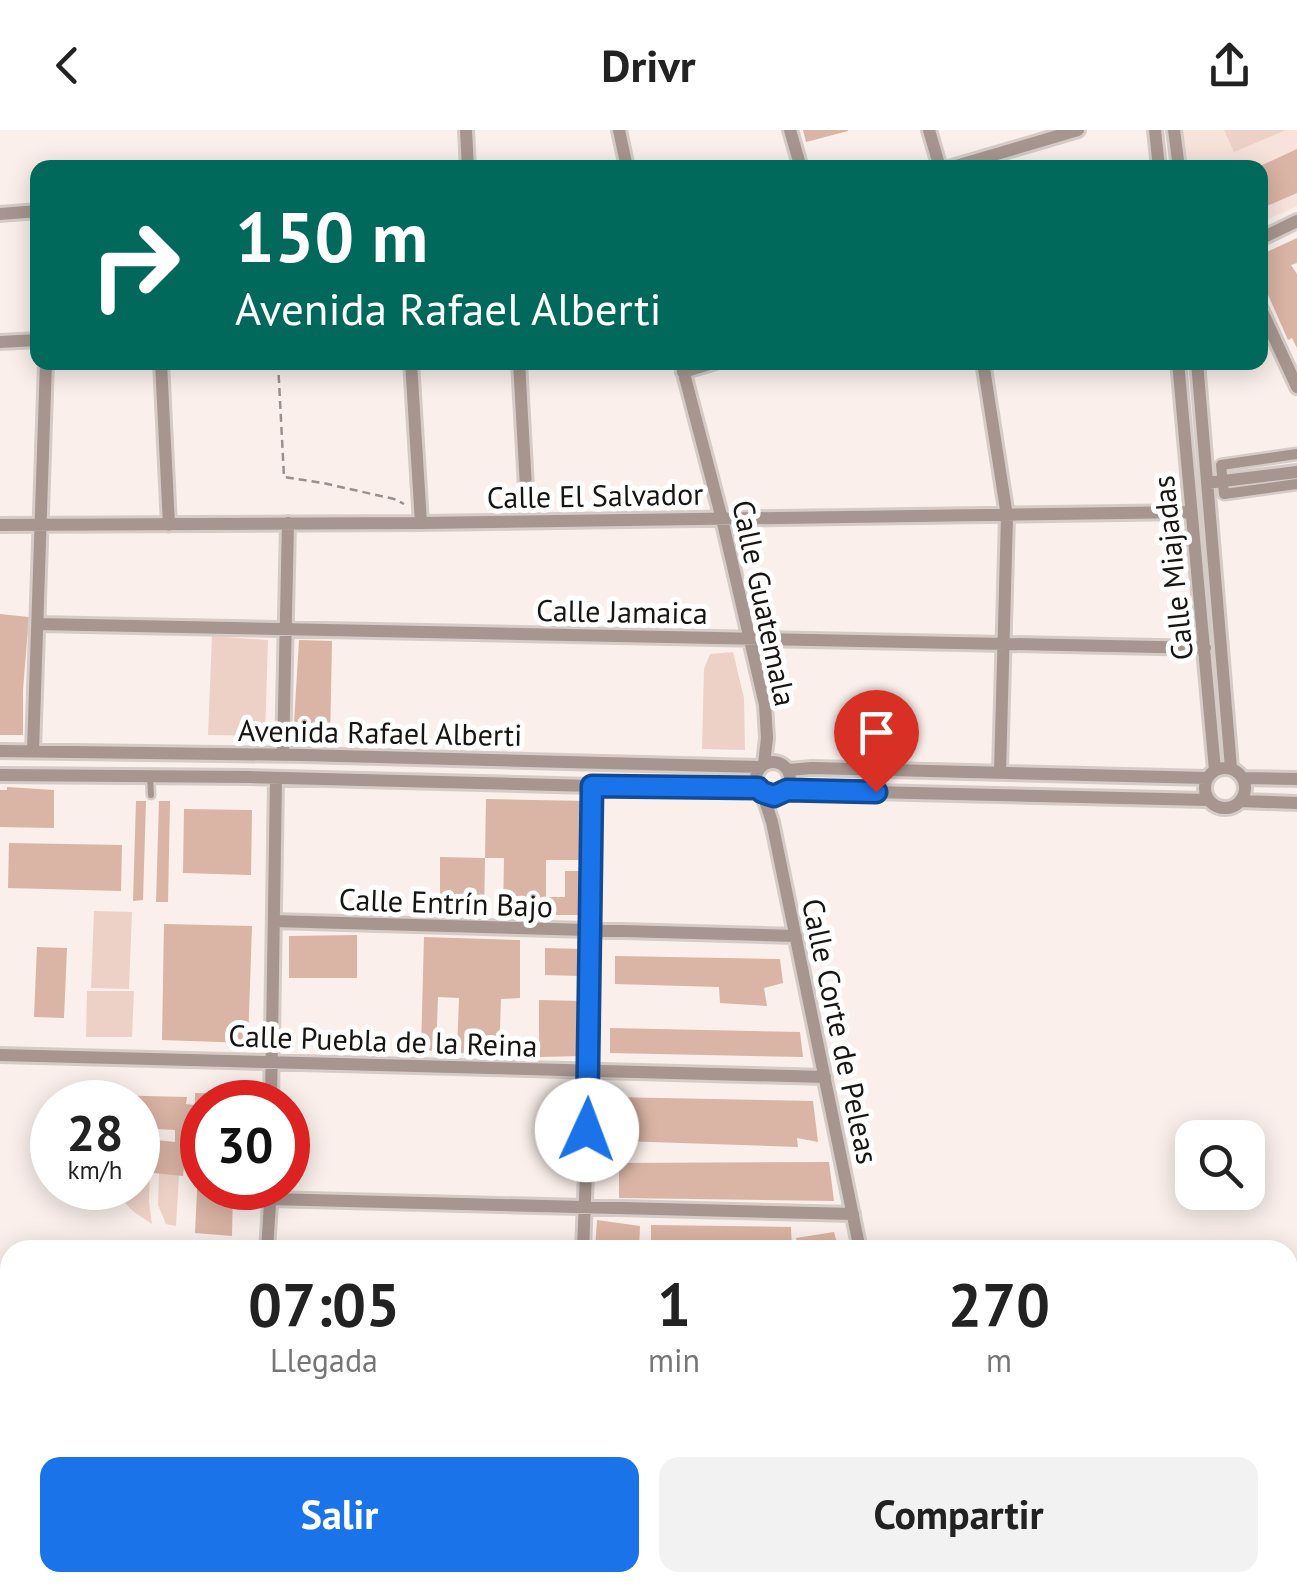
<!DOCTYPE html>
<html lang="es">
<meta charset="utf-8">
<style>
:root{--surface:#fff;--page:#f2f2f2;--text:#222;--muted:#767676;--accent:#1a73e8}
body{margin:0;font-family:"PT Sans",sans-serif;background:var(--page);color:var(--text);height:100vh;display:flex;flex-direction:column;font-size:38px;white-space:nowrap}
*{box-sizing:border-box;margin:0}
p{font-size:32px;color:var(--muted)}
.icon{flex:none;width:55px;height:55px;fill:none;stroke:currentColor;stroke-width:2;stroke-linecap:round;stroke-linejoin:round}
.map{position:relative;flex:1;overflow:hidden}
.drawer{position:absolute;left:0px;top:1110px;width:1298px;height:352px;display:flex;flex-direction:column;background:var(--surface);border-radius:30px 30px 0 0;box-shadow:0 5px 25px #0003}
.drawer>*{flex:none}
.hud{position:absolute;left:30px;top:30px;width:1238px;height:210px;border-radius:20px;box-shadow:0 5px 25px #0003;background:#00695c;color:#fff;overflow:hidden}
.buttons{position:absolute;left:1175px;top:990px;display:grid;gap:20px}
.buttons a{display:grid;place-items:center;width:90px;height:90px;border-radius:20px;background:var(--surface);box-shadow:0 5px 25px #0003;font-size:50px}
.speed{position:absolute;left:30px;top:950px;display:flex;gap:20px;font-size:50px;font-weight:700;text-align:center}
.speed>*{display:grid;place-content:center;width:130px;height:130px;border-radius:50%;background:var(--surface);box-shadow:0 5px 25px #0003;line-height:1}
.speed small{font-size:25px;font-weight:400}
.speed .limit{border:15px solid #d22;background:#fff;color:#111}
.pin{position:absolute;display:grid;place-items:center;width:85px;height:85px;color:#fff;margin:-102px -42px;border-radius:50% 50% 50% 0;rotate:-45deg;box-shadow:0 0 10px #0007}
.pin .icon{rotate:45deg}
.me{position:absolute;width:110px;margin:-55px;rotate:2deg;stroke-linejoin:round;filter:drop-shadow(0 0 8px #0008)}
.turn{display:flex;align-items:center;gap:35px;height:210px;padding:0 40px;font-size:45px}
.turn .icon{width:130px;height:130px;stroke-width:2.5}
.turn b{display:block;font-size:70px;line-height:85px}
.eta{display:flex;justify-content:space-evenly;align-items:center;height:170px;text-align:center}
.eta b{font-size:60px;font-weight:800;line-height:70px}
.primary-button{display:flex;gap:20px;margin-top:auto;padding:20px 40px}
.primary-button a{flex:1;height:115px;border-radius:20px;background:var(--accent);color:#fff;font-size:40px;font-weight:800;line-height:115px;text-align:center}
.primary-button a+a{background:var(--page);color:var(--text)}
header{display:flex;justify-content:space-between;align-items:center;height:130px;padding:0 40px;background:var(--surface);font-size:45px;font-weight:800}
.map>svg:first-child{display:block}
.built{fill:#f7e3dc}
.green{fill:#edd1c6}
.building{fill:#dab4a4}
.lines{fill:none;stroke-linecap:round;stroke-linejoin:round}
.service-casing{stroke:#d6ccc7;stroke-width:11}
.pedestrian-casing{stroke:#d6ccc7;stroke-width:15}
.minor-casing{stroke:#d6ccc7;stroke-width:18}
.path{stroke:#98918d;stroke-width:2.5;stroke-dasharray:8 5;stroke-linecap:butt}
.service{stroke:#a7968f;stroke-width:6}
.pedestrian{stroke:#a7968f;stroke-width:10}
.minor{stroke:#a7968f;stroke-width:12}
.route-casing{stroke:#114b97;stroke-width:25}
.route{stroke:#1a73e8;stroke-width:18}
.labels{text-anchor:middle;dominant-baseline:central;stroke-width:10;stroke-linejoin:round;paint-order:stroke}
.street-label{font-size:30px;fill:#171412;stroke:#fff}
</style>
<header><svg class="icon" aria-label="back" viewBox="0 0 24 24"><path d="M15 5l-7 7 7 7"/></svg>Drivr<svg class="icon" aria-label="share" viewBox="0 0 24 24"><path d="M12 15V3M7 8l5-5 5 5M5 13v7h14v-7"/></svg></header>
<div class="map">
<svg width="1297" height="1462" viewBox="0 0 1297 1462">
<rect width="100%" height="100%" fill="#faefea"/>
<path class="built" d="M1183,0h114v76l-37,17v-55l-74,-1z"/>
<path class="green" d="M1224,0h62l-52,22z
M212,506l56,4 -3,96 -57,-1z
M733,522l11,46 1,52 -43,-1 2,-80 6,-15z
M94,781l38,1 -3,77 -38,-1z
M87,861h47l-2,46h-46z
M138,1036l12,1 -1,35 3,22 -18,-12 -24,-24h28z
M159,1043l20,2 -3,51 -10,-2 -8,-19z"/>
<path class="building" d="M803,0h45v1l-42,11z
M1297,19v44l-37,16v-43z
M1297,108v25l-6,2 6,9v74l-5,-10 -4,2 -23,-52 3,-1 -8,-19v-13z
M0,484l29,3 -6,73v45h-23z
M299,510l33,1 -2,101 -37,-2z
M7,657l47,3v38l-54,-1v-37h7z
M486,669l101,2 -1,59h-40v37h19v-26h20l-1,44h-81l1,-57h-19z
M136,671h10l-3,99 -10,1z
M159,671h11l-2,101h-12z
M184,679l68,1 -1,65 -68,-2z
M9,713l113,2 -1,46 -113,-3z
M440,727l45,1 -1,57 -44,-1z
M164,794l88,2 -4,117 -86,-3z
M357,805v43h-68v-42z
M424,807l96,3v58l-19,1 -2,55 -42,-1 2,-55 -21,-1 -2,54 -15,-1z
M37,817l30,1 -3,70 -30,-1z
M545,818l36,1v27l-36,-1z
M615,826l165,3 3,24 -19,5 3,18 -47,-3 -1,-16 -104,-3z
M539,870l43,1v55l-43,1z
M610,898l190,4 3,25 -193,-4z
M195,963l44,1v8h-37v86h31l-1,48 -37,-3 4,-84h-13l-3,27 -30,-3 3,-33 19,2v-12l-37,-2v-26h-34v-7l83,2 -1,7 9,1z
M611,967l202,4 5,41 -21,-4 1,9 -178,-6 1,-16 -12,1z
M829,1032l5,39 -215,-3v-35z
M597,1090l43,6 -1,24h-44z
M651,1095l140,2 1,23h-141z
M834,1102l5,18h-40l-3,-12z"/>
<g class="lines">
<g class="service-casing">
<path id="service" d="M150,648l1,17"/>
</g>
<g class="pedestrian-casing">
<path id="pedestrian" d="M1297,324l-76,11 3,29 73,-10"/>
</g>
<g class="minor-casing">
<path id="minor" d="M466,0l2,38
M619,0l8,38
M790,0l11,38
M929,0l11,38
M1155,0l4,38
M1174,0l5,38
M949,38l129,-38
M0,84l38,-3
M1260,109l37,-18
M1260,177l37,80
M0,212l38,-2
M161,232l8,163
M411,232l10,161
M519,232l7,125
M681,232l41,157 43,186 2,33 -3,26
M983,232l24,154 -7,256
M1178,232l37,408
M1197,232l34,406
M683,242l33,-10
M1207,353l90,-11
M0,395l421,-2 770,-11
M38,494l1167,24
M0,621l302,4 456,12
M33,621l13,-389
M283,624l5,-231
M756 649a17 17 0 1 1 34 0a17 17 0 1 1-34 0Z
M1205 658a20 20 0 1 1 40 0a20 20 0 1 1-40 0Z
M789,640l23,-2 395,10
M0,645l249,2 343,9 166,2
M1243,648l54,1
M787,660l421,10
M762,662l10,30 88,428
M1240,671l57,2
M274,791l522,15
M0,925l825,22
M271,972l5,-323
M270,1069l583,15
M267,1120l4,-62
M583,1120l7,-180 2,-284
M631,1452l2,10
M727,1462l25,-10"/>
</g>
<path class="path" d="M278,232l6,115 39,6 71,16 10,5
M914,1462v-10"/>
<use href="#service" class="service"/>
<use href="#pedestrian" class="pedestrian"/>
<use href="#minor" class="minor"/>
</g>
<g class="lines">
<g class="route-casing">
<path id="route" d="M587,1000l5,-344 166,2 4,4 12,4 13,-6 89,2"/>
</g>
<use href="#route" class="route"/>
</g>
<g class="labels">
<g class="street-label">
<text transform="translate(595 365) rotate(-1)">Calle El Salvador</text>
<text transform="translate(1172 438) rotate(-96)">Calle Miajadas</text>
<text transform="translate(765 473) rotate(78)">Calle Guatemala</text>
<text transform="translate(622 481) rotate(1)">Calle Jamaica</text>
<text transform="translate(380 602) rotate(1)">Avenida Rafael Alberti</text>
<text transform="translate(446 772) rotate(2)">Calle Entrín Bajo</text>
<text transform="translate(841 901) rotate(78)">Calle Corte de Peleas</text>
<text transform="translate(383 910) rotate(2)">Calle Puebla de la Reina</text>
</g>
</g>
</svg>
<div class="buttons">
<a><svg class="icon" aria-label="search" viewBox="0 0 24 24"><circle cx="10" cy="10" r="6"/><path d="M15 15l6 6"/></svg></a>
</div>
<div class="speed"><div>28<small>km/h</small></div><div class="limit">30</div></div>
<div class="pin" style="left:876px;top:662px;background:#d93025"><svg class="icon" aria-label="arrive" viewBox="0 0 24 24"><path d="M6 21V4h12l-3 4 3 4H6"/></svg></div>
<svg class="me" style="left:587px;top:1000px" viewBox="-20 -20 40 40"><circle r="19" fill="#fff"/><path d="M0-13L10 11 0 6-10 11z" fill="#1a73e8"/></svg>
<div class="hud">
<div class="turn"><svg class="icon" aria-label="right" viewBox="0 0 24 24"><path d="M7 20v-9h11M14 6l5 5-5 5"/></svg><div><b>150 m</b>Avenida Rafael Alberti</div></div>
</div>
<section class="drawer">
<div class="eta">
<div><b>07:05</b><p>Llegada</p></div>
<div><b>1</b><p>min</p></div>
<div><b>270</b><p>m</p></div>
</div>
<div class="primary-button"><a>Salir</a><a>Compartir</a></div>
</section>
</div>
